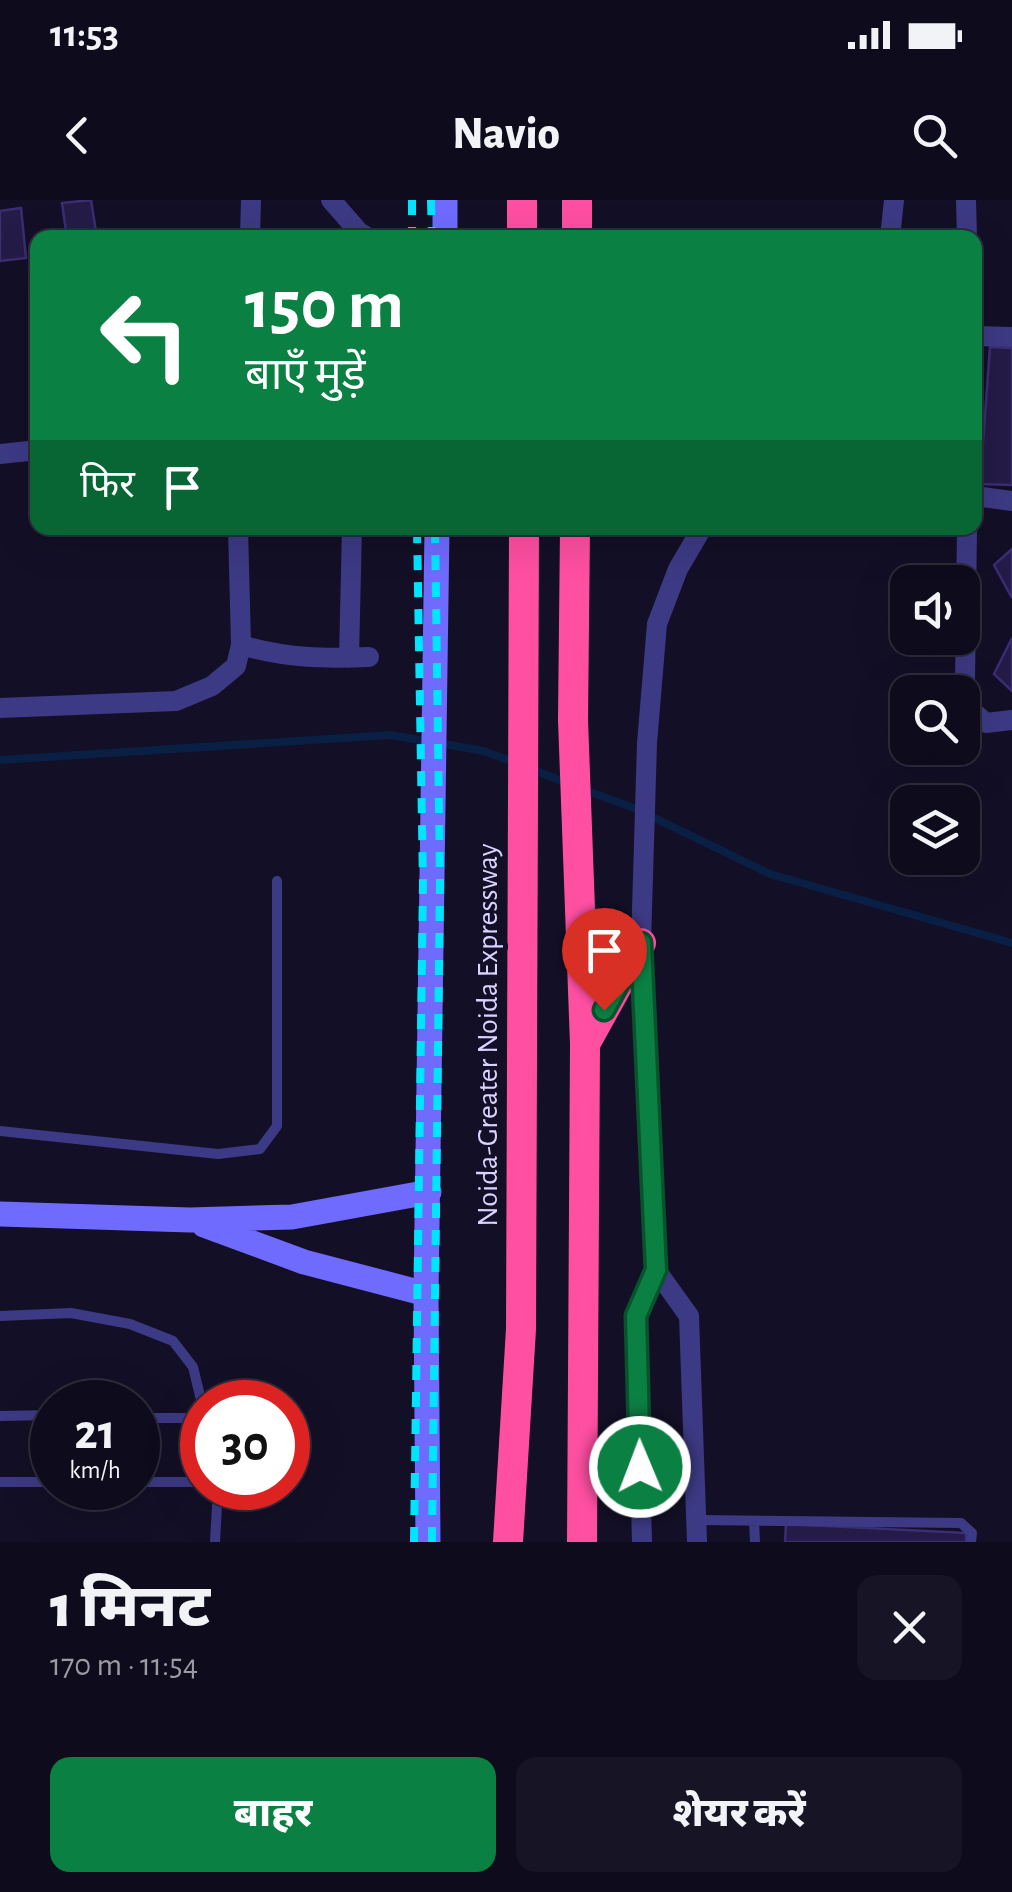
<!DOCTYPE html>
<html lang="hi">
<meta charset="utf-8">
<style>
:root{--surface:#0e0b1c;--page:#171425;--text:#f1f3f6;--muted:#9b9ba3;--line:#2e2b3b;--accent:#0b8043}
body{margin:0;font-family:"Alegreya Sans","Noto Sans Devanagari",sans-serif;background:var(--page);color:var(--text);height:100vh;display:flex;flex-direction:column;font-size:38px;white-space:nowrap}
*{box-sizing:border-box;margin:0}
p{font-size:32px;color:var(--muted)}
.icon{flex:none;width:55px;height:55px;fill:none;stroke:currentColor;stroke-width:2;stroke-linecap:round;stroke-linejoin:round}
.map{position:relative;height:1342px;overflow:hidden}
.panel{display:flex;flex-direction:column;background:var(--surface);flex:1}
.panel>*{flex:none}
.hud{position:absolute;left:30px;top:30px;width:952px;height:305px;border-radius:20px;box-shadow:0 10px 40px #0002,0 0 0 2px var(--line);background:#0b8043;color:#fff;overflow:hidden}
.controls{position:absolute;left:890px;top:365px;display:grid;gap:20px}
.controls a{display:grid;place-items:center;width:90px;height:90px;border-radius:20px;background:var(--surface);box-shadow:0 10px 40px #0002,0 0 0 2px var(--line);font-size:50px}
.speed{position:absolute;left:30px;top:1180px;display:flex;gap:20px;font-size:50px;font-weight:700;text-align:center}
.speed>*{display:grid;place-content:center;width:130px;height:130px;border-radius:50%;background:var(--surface);box-shadow:0 10px 40px #0002,0 0 0 2px var(--line);line-height:1}
.speed small{font-size:25px;font-weight:400}
.speed .limit{border:15px solid #d22;background:#fff;color:#111}
.pin{position:absolute;display:grid;place-items:center;width:85px;height:85px;color:#fff;margin:-102px -42px;border-radius:50% 50% 50% 0;rotate:-45deg;box-shadow:0 0 10px #0007}
.pin .icon{rotate:45deg}
.me{position:absolute;width:110px;margin:-55px;rotate:359deg;stroke-linejoin:round;filter:drop-shadow(0 0 8px #0008)}
.turn{display:flex;align-items:center;gap:35px;height:210px;padding:0 50px;font-size:45px}
.turn .icon{width:130px;height:130px;stroke-width:2.5}
.turn b{display:block;font-size:70px;line-height:85px}
.then{display:flex;align-items:center;height:95px;padding:0 50px;background:#0003;gap:20px;font-size:38px}
.round{display:grid;place-items:center;flex:none;width:105px;height:105px;border-radius:20px;background:var(--page)}
.overview{display:flex;align-items:center;justify-content:space-between;height:170px;padding:0 50px}
h1{font-size:60px;font-weight:800;line-height:75px}
.cta{display:flex;gap:20px;margin-top:auto;padding:20px 50px}
.cta a{flex:1;height:115px;border-radius:20px;background:var(--accent);color:#fff;font-size:40px;font-weight:800;line-height:115px;text-align:center}
.cta a+a{background:var(--page);color:var(--text)}
.status{display:flex;justify-content:space-between;align-items:center;height:70px;padding:0 50px;background:var(--surface);direction:ltr}
.status svg{height:28px;fill:currentColor}
header{display:flex;justify-content:space-between;align-items:center;height:130px;padding:0 50px;background:var(--surface);font-size:45px;font-weight:800}
.map>svg:first-child{display:block}
.lines{fill:none;stroke-linecap:round;stroke-linejoin:round}
.stream{stroke:#0a1f44;stroke-width:8}
.building{fill:#241b47;stroke:#3b2d73;stroke-width:2.5}
.lane{stroke:#3d3a85;stroke-width:10}
.street{stroke:#3d3a85;stroke-width:20}
.secondary{stroke:#6f6bff;stroke-width:25}
.highway{stroke:#ff4fa3;stroke-width:30}
.rail{stroke:#00e5ff;stroke-width:8;stroke-dasharray:15 12;stroke-linecap:butt}
.route-casing{stroke:#07532c;stroke-width:25}
.route{stroke:#0b8043;stroke-width:18}
.labels{text-anchor:middle;dominant-baseline:central;stroke-width:10;stroke-linejoin:round;paint-order:stroke}
.street-label{font-size:30px;fill:#d9d4ff;stroke:#130f26}
</style>
<div class="status"><b>11:53</b><svg viewBox="0 0 49 12"><path d="M0 12V9h3v3zM5 12V6h3v6zM10 12V3h3v9zM15 12V0h3v12zM26 1h20v11H26zM47 4h2v5h-2z"/></svg></div>
<header><svg class="icon" aria-label="back" viewBox="0 0 24 24"><path d="M15 5l-7 7 7 7"/></svg>Navio<svg class="icon" aria-label="search" viewBox="0 0 24 24"><circle cx="10" cy="10" r="6"/><path d="M15 15l6 6"/></svg></header>
<div class="map">
<svg width="1012" height="1342" viewBox="0 0 1012 1342">
<rect width="100%" height="100%" fill="#130f26"/>
<g class="lines">
<path class="stream" d="M0,560l391,-25 93,16 32,12
M529,568l38,15
M585,590l49,18 136,66 242,69"/>
</g>
<path class="building" d="M91,0l6,38h-30l-5,-35z
M21,8l5,50 -26,3v-50z
M990,147l22,1v137l-32,-1z
M1012,349v49l-18,-33z
M1012,438v53l-18,-17z
M786,1324l180,9v9h-181z"/>
<g class="lines">
<path class="lane" d="M0,931l218,23 42,-5 17,-23v-245
M0,1116l71,-3 59,11 43,17 20,26 9,37
M0,1216l52,-1
M138,1218h64
M0,1282h52
M138,1282h64
M697,1320l264,3 11,10 -1,9
M754,1321l1,21
M215,1342l3,-54"/>
<path class="street" d="M331,0l28,32 10,6
M966,0l1,38
M250,38l1,-38
M890,38l4,-38
M975,136l37,1
M0,254l38,-4
M975,296l37,5
M967,328l-2,153 7,30 14,12 26,-3
M241,445c44,13 83,14 128,12
M349,458l3,-130
M0,508l176,-7 36,-15 24,-20 5,-21 -3,-117
M656,1070l33,46 8,226
M642,1342l-6,-226 20,-46 -15,-327 6,-200 10,-119 21,-55 24,-41"/>
<path class="secondary" d="M445,38v-38
M0,1014l190,6 102,-3 137,-25
M204,1025l100,37 122,32
M428,1342l-2,-248 11,-766"/>
<path class="highway" d="M522,0v38
M577,38v-38
M575,328l-2,192 12,324 -3,498
M585,844l56,-101
M508,1342l13,-213 3,-801"/>
<path class="rail" d="M412,0v38
M431,0l1,38
M414,1342l9,-659 -6,-355
M432,1342l8,-660 -5,-354"/>
</g>
<g class="lines">
<g class="route-casing">
<path id="route" d="M604,810l37,-67 15,327 -20,46 4,151"/>
</g>
<use href="#route" class="route"/>
</g>
<g class="labels">
<g class="street-label">
<text transform="translate(488 835) rotate(-90)">Noida-Greater Noida Expressway</text>
</g>
</g>
</svg>
<div class="controls">
<a><svg class="icon" aria-label="sound" viewBox="0 0 24 24"><path d="M4 9h4l5-4v14l-5-4H4zM17 9q2 3 0 6"/></svg></a>
<a><svg class="icon" aria-label="search" viewBox="0 0 24 24"><circle cx="10" cy="10" r="6"/><path d="M15 15l6 6"/></svg></a>
<a><svg class="icon" aria-label="layers" viewBox="0 0 24 24"><path d="M12 4l9 5-9 5-9-5zM3 14l9 5 9-5"/></svg></a>
</div>
<div class="speed"><div>21<small>km/h</small></div><div class="limit">30</div></div>
<div class="pin" style="left:604px;top:810px;background:#d93025"><svg class="icon" aria-label="arrive" viewBox="0 0 24 24"><path d="M6 21V4h12l-3 4 3 4H6"/></svg></div>
<svg class="me" style="left:640px;top:1267px" viewBox="-20 -20 40 40"><circle r="17" fill="#0b8043" stroke="#fff" stroke-width="3"/><path d="M0-11L8 9 0 5-8 9z" fill="#fff"/></svg>
<div class="hud">
<div class="turn"><svg class="icon" aria-label="left" viewBox="0 0 24 24"><path d="M17 20v-9H6M10 6l-5 5 5 5"/></svg><div><b>150 m</b>बाएँ मुड़ें</div></div>
<div class="then">फिर<svg class="icon" aria-label="arrive" viewBox="0 0 24 24"><path d="M6 21V4h12l-3 4 3 4H6"/></svg></div>
</div>
</div>
<section class="panel">
<div class="overview"><div><h1>1 मिनट</h1><p>170 m · 11:54</p></div><a class="round"><svg class="icon" aria-label="close" viewBox="0 0 24 24"><path d="M6 6l12 12M18 6L6 18"/></svg></a></div>
<div class="cta"><a>बाहर</a><a>शेयर करें</a></div>
</section>
